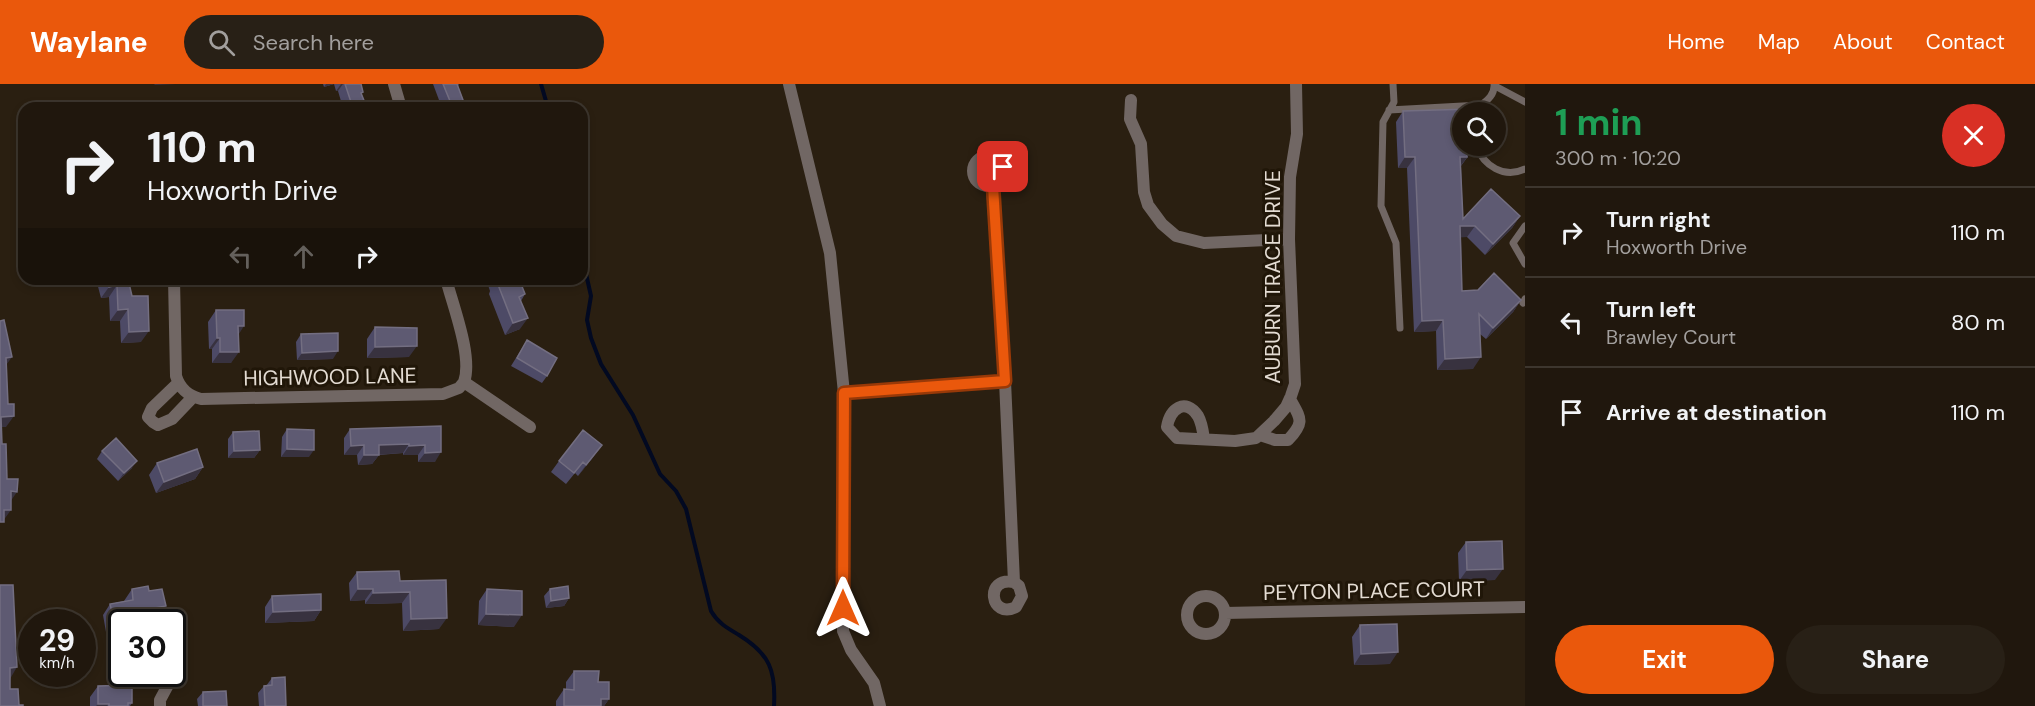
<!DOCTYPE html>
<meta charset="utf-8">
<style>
:root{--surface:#20170d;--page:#282016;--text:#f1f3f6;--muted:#a29f9d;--line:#3d362e;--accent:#ea580c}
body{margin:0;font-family:"DM Sans",sans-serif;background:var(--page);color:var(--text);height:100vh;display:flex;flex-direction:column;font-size:22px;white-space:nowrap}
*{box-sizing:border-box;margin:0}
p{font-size:20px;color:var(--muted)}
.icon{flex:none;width:33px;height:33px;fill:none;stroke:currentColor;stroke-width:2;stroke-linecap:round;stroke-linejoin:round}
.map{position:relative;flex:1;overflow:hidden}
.panel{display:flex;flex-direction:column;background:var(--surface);width:510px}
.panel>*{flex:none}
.top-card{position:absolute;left:18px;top:18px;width:570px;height:183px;border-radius:18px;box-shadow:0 3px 9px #0003,0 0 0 2px var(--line);background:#20170d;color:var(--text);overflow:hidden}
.controls{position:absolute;left:1452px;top:18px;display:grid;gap:12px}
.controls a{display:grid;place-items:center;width:54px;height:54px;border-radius:50%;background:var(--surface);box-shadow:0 3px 9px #0003,0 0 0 2px var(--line);font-size:30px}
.speed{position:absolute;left:18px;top:525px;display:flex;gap:12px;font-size:30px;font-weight:700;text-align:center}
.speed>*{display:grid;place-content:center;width:78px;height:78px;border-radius:50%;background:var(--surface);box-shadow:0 3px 9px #0003,0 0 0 2px var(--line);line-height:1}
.speed small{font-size:15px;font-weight:400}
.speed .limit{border:3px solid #111;border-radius:9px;background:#fff;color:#111}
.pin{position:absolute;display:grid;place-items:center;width:51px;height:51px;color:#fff;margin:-26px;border-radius:12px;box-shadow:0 3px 9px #0006}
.me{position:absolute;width:66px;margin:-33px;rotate:0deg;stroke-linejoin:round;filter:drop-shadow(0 0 4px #0008)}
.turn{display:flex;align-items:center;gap:21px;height:126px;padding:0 30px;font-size:27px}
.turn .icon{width:78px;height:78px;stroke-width:2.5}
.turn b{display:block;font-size:42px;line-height:51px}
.lanes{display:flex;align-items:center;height:57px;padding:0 30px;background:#0003;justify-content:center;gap:30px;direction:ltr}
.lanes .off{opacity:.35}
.round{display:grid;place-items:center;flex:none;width:63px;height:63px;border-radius:32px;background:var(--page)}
.summary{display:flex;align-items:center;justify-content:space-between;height:102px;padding:0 30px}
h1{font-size:36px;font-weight:700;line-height:45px;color:#1e9e55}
.button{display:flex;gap:12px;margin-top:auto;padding:12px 30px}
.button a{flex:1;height:69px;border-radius:36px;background:var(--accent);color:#fff;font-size:24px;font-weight:700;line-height:69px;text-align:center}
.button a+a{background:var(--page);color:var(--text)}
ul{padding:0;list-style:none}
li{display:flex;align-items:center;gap:18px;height:90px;padding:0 30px;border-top:2px solid var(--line)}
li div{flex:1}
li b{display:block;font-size:22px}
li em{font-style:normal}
header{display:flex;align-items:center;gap:36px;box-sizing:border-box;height:84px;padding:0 30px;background:var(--accent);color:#fff}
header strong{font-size:28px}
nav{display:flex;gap:33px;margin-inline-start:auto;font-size:21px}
.search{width:420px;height:54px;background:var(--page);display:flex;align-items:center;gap:15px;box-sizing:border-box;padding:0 21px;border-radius:33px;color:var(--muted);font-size:22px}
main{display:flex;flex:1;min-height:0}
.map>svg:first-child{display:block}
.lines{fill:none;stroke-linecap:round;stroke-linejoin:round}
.stream{stroke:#020921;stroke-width:4}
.lane{stroke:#716764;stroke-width:7}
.street{stroke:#716764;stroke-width:12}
.wall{fill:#4d4a66}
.shaded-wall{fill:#38323f}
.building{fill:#5e5a72;stroke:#736e81;stroke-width:1.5}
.route-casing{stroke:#983908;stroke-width:15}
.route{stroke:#ea580c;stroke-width:10}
.labels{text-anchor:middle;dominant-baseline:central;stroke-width:6;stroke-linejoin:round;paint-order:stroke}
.street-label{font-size:21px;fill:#e4dcd3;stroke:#201608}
</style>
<header>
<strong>Waylane</strong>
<div class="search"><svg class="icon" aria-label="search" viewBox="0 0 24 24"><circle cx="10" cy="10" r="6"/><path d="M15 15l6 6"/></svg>Search here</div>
<nav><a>Home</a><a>Map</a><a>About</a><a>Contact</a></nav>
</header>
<main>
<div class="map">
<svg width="1525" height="622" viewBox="0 0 1525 622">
<rect width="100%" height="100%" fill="#2a1f11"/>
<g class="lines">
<path class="stream" d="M541,0l7,24
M582,172l9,40 -4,24 4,18 10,26 32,51 27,59 16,17 10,18 25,102c7,12 16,17 28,24 31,19 37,36 35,71"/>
<path class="lane" d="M1393,0l1,18 -11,20 -2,84 15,37 4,85
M1495,2l30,16
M1389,26l92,-5c7,-5 14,-11 13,-21
M1476,62c8,20 28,33 49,23
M1525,142l-12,17 12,21
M1523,219l2,-4"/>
<path class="street" d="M394,0l7,24
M789,0l41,169 14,140 -1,238 8,19 23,33 6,23
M1131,16l-1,19 11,25 3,48 4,13 14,19 14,12 28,7 85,-4
M973 87a15 15 0 1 1 30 0a15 15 0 1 1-30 0Z
M992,102l13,195 9,201 5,4 3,10 -6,11c-26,13 -32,-31 -2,-25
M174,195l2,97c4,13 12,20 25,23l242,-5 16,-6 5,-6
M446,195c7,27 27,78 18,103l66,45
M178,299l-26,25 -4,9 5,5 5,3 14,-6 21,-22
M844,309l161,-12
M1260,351l15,5h13c17,-18 13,-21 2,-41
M1204,355c-1,-7 -2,-16 -6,-23 -13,-19 -28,-7 -31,11l10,11 58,3 21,-3 18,-17 12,-14 5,-11 4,-12 -6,-145 1,-62 7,-43 -1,-50
M1187 531a19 19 0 1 1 38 0a19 19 0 1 1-38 0Z
M1225,529l300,-6
M160,622v-6l8,-15"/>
</g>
<path class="wall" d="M323,0h38l1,11 5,13h-24l-5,-17h-2l-2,-7 -10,3z
M433,0h26l-1,2 8,22h-24z
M1403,27l69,40 -11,15 2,53 57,-3 -8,12 -27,27 -18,-18h-6l1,54 59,9 -8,12 -27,27 -6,-5 -7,35 -36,1 -1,-39 -22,1 -7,-164h-9l-2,-46z
M96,195h32l13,63 -20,1 -1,-22h-10l-1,-24 -8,1z
M391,195h21l-2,3 -16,5z
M486,195h33l6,15 -4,7 -1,28 -15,6 -16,-41 1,-3z
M216,226l22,25 -7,28h-19v-14h-3l-1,-27z
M375,243l34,30 -42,1v-19z
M301,250l32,25 -36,1 -1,-18z
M527,256l20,36 -5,7 -31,-17z
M441,342l-6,36h-17v-7h-15v-2l-24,2 -7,9 -14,1 -1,-10h-13v-17l6,-9z
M287,345l22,28h-28l1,-20z
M233,348l27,18 -6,8h-26v-19z
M102,367l30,17 -14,13 -21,-22z
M594,372l-16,20 -3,-3 -9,11 -15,-12 8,-11z
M157,379l46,4 -8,12 -39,14 -7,-18z
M1466,458l29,38 -36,1 -1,-28z
M357,488l43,9 46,-1 -7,49 -36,2 -1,-28 -37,1v-4l-15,1 -1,-18z
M132,505l17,2 17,15 -8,12 -23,3 -1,1h-12v7l-16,3 -3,-17 7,-11 14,-3z
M487,505l27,38 -36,-2 1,-24z
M550,505l19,9 -5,8 -18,2 -2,-12z
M272,512l49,14 -7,11 -49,2v-16z
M1360,541l30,39 -36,1 -2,-28z
M574,587l24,11 11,17 -5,7h-48v-5l8,-12 2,1v-8z
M272,594l14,28h-27l-1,-13 6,-7h2z
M98,602l34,17 -2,3h-40v-9z
M203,608l24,14h-29l-1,-7z"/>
<path class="shaded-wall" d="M155,0h21l-22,1z
M326,0h8l-10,3z
M341,0h2l-5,7h-2z
M1467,67h5l-13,17 1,-11z
M1405,73h10l-8,11h-9z
M1520,132l-8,12 -27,27 8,-11z
M1460,142h15l-8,11 -14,1z
M402,195h10l-2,3 -16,5 6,-7z
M117,201l-8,12 -8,1 8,-11z
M1521,216l-8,12 -27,27 7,-11z
M128,225l-8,12h-10l8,-11z
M528,234l-8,11 -15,6 8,-12z
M1443,236l-7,11 -22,1 8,-11z
M238,242h6l-7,11z
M149,247l-8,11 -20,1 8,-11z
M217,254h3l-8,11h-3z
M417,262l-8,11 -42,1 8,-11z
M338,267l-5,8 -36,1 5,-7z
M220,268h19l-8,11h-19z
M12,273l-8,11 2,-10z
M1481,273l-8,12 -36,1 8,-11z
M14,332l-8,11h-6l1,-10z
M409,360l-6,9 -30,2h6l-7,9 -14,1 6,-10 15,-10z
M364,361l-7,10h-13l7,-9z
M425,361l-7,10h-15l6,-9z
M602,361l-8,11 -16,20 8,-11z
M287,365l27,1 -5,7h-28z
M260,366l-6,8h-26l6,-7z
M441,368l-6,10h-17l7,-9z
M137,377l-5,7 -14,13 6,-8z
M203,383l-8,12 -39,14 8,-11z
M11,407l6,1 -7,10z
M4,426h7l-8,11z
M1503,485l-8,11 -36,1 8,-11z
M358,505h15l-8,11 -15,1z
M410,508l-8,11 -37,1 8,-11z
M569,514l-5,8 -18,2 5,-7z
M166,522l-8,12 -23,3 -1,1h-12v7l-16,3 8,-11 23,-10z
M321,526l-7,11 -49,2 8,-11z
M486,530l36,1 -8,12 -36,-2z
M447,534l-8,11 -36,2 8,-12z
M1398,568l-8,12 -36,1 7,-11z
M17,583l-7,12v-11z
M601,615h8l-5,7h-7z
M98,620h11l-2,2h-11z"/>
<path class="building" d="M345,0h16l2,8 -2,1 6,15h-14z
M443,0h14l9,24h-19l-2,-5 5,-2z
M1471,25v3h-9v34h10v5h-5v6h-7l3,62 28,-30 29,27 -27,28 -18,-18h-15l2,65 16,-1 16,-17 27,27 -28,28 -14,-14 2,43 -36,2 -2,-39 -21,1 -7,-164h-10l-2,-46z
M107,195h21l4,17h16l1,35 -20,1 -1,-23 -10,1 -1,-25 -8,2z
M498,195h21l6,15 -6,3 9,21 -15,5 -16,-41 2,-1z
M216,226h28v16h-6l1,26h-19v-14h-3z
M4,236l8,37 -6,1 2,46h6v12l-13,1 1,27h4l1,35h11l-1,13 -6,-1v19h-7v12h-4v-201z
M375,243l42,1v18l-42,1z
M338,249v18l-36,2 -1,-19z
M527,256l30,18 -10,18 -30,-18z
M441,342v26l-16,1v-8l-16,1v-2l-30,1v10h-15v-10l-13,1 -1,-17z
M287,345l27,1v20l-27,-1z
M583,346l19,15 -16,20 -3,-3 -9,11 -15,-12z
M259,347l1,19 -26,1 -1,-19z
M116,354l21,23 -13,12 -22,-22z
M197,365l6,18 -39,15 -7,-19z
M1502,457l1,28 -36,1 -1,-28z
M399,487l1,10 46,-1 1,38 -36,1 -1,-27 -37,1v-4h-15l-1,-17z
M0,501h13l4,82 -7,1v21h8l1,16h4v1h-23z
M148,502l1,5 13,-2 4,17 -29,5 1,6 -24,4 -4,-17 23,-4 -1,-11z
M568,502l1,12 -18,3 -1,-12z
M487,505l35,2v24l-36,-1z
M321,510v16l-48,2 -1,-16z
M1397,540l1,28 -37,2 -1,-29z
M574,587h25l-1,11h11v17h-8v7h-37v-17l10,1z
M285,593l1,29h-21l-1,-20 8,-1v-7z
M132,601v18h-4v3h-19v-2h-11v-18z
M226,607l1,15h-24v-14z"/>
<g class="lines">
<g class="route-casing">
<path id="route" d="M843,524l1,-215 161,-12 -12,-195 9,-8 1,-11"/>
</g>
<use href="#route" class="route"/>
</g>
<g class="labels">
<g class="street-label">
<text transform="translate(1273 193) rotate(-90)">AUBURN TRACE DRIVE</text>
<text transform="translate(330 293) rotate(-1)">HIGHWOOD LANE</text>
<text transform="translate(1374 507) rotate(-1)">PEYTON PLACE COURT</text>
</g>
</g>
</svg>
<div class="controls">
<a><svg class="icon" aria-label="search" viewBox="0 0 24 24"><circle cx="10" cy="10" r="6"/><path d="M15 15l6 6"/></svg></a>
</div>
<div class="speed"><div>29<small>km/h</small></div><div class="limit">30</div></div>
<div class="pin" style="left:1003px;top:83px;background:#d93025"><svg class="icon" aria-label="arrive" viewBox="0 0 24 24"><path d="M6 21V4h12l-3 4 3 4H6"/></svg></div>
<svg class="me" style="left:843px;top:524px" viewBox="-20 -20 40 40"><path d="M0-17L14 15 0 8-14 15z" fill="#ea580c" stroke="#fff" stroke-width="4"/></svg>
<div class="top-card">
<div class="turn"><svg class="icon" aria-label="right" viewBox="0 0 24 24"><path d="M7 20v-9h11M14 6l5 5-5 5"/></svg><div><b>110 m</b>Hoxworth Drive</div></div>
<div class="lanes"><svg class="icon off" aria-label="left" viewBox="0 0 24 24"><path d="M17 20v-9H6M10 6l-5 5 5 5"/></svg><svg class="icon off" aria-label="ahead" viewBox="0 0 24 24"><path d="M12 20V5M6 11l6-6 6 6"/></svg><svg class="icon" aria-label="right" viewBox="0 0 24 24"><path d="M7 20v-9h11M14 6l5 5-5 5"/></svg></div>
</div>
</div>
<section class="panel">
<div class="summary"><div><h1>1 min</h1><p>300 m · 10:20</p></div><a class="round" style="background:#d93025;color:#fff"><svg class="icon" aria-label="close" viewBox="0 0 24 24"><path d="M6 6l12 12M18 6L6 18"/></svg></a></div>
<ul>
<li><svg class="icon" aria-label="right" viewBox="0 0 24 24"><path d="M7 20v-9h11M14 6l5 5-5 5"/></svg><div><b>Turn right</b><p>Hoxworth Drive</p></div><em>110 m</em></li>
<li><svg class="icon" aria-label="left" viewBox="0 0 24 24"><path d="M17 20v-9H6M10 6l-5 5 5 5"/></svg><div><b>Turn left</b><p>Brawley Court</p></div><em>80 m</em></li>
<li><svg class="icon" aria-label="arrive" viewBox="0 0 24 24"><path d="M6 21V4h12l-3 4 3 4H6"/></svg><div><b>Arrive at destination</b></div><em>110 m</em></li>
</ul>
<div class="button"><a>Exit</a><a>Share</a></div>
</section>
</main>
